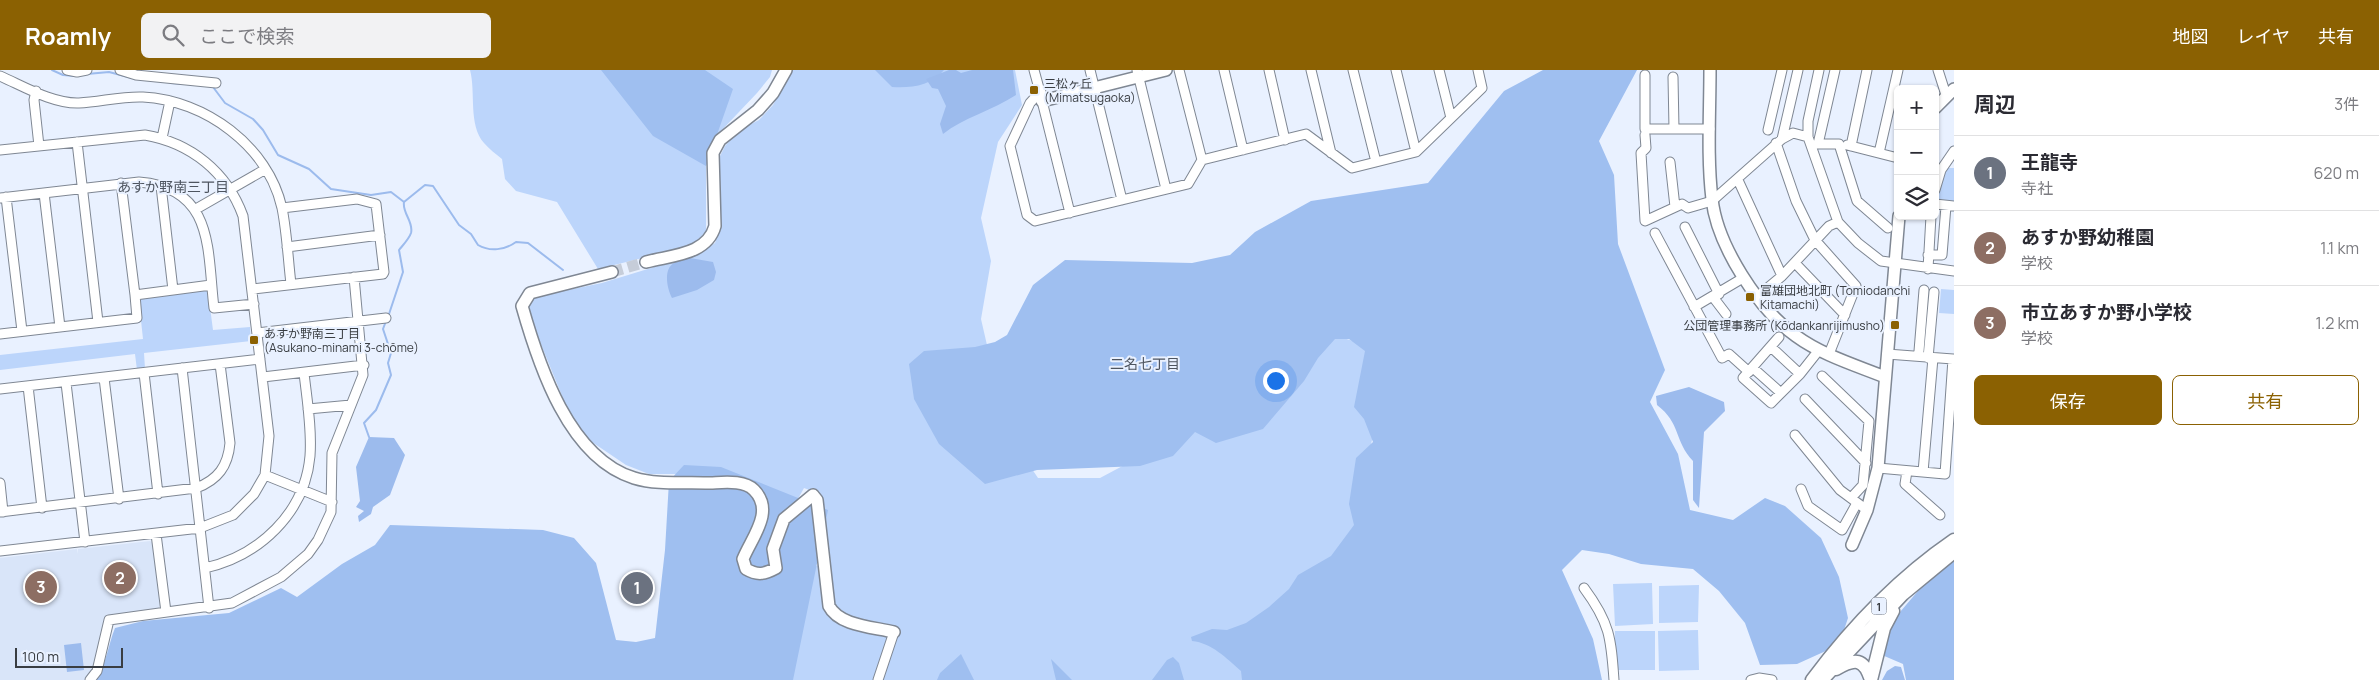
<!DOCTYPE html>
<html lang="ja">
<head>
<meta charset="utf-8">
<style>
  :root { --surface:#fff; --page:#f2f2f3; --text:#2b2b33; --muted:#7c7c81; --line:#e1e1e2; --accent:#8b6102 }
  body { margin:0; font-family:Manrope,"Noto Sans JP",sans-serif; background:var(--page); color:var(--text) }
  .controls { position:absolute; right:15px; top:15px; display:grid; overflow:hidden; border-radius:8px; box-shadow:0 1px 4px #0004 }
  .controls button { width:45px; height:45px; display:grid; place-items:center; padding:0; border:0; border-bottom:1px solid var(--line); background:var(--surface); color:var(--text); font:25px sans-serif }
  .scale { position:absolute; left:15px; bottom:12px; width:108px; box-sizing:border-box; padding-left:5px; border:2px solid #393d42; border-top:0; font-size:14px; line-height:18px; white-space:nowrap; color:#393d42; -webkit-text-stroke:4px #e9f1ff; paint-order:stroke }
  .you { position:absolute; left:1275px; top:310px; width:18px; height:18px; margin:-12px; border:4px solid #fff; border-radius:50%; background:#1a73e8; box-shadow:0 0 0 8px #1a73e833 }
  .badge { display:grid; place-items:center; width:32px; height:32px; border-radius:50%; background:var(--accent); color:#fff; font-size:16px; font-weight:700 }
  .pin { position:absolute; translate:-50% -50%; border:2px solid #fff; box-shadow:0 1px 5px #0006 }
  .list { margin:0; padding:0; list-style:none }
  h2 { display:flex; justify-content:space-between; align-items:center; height:65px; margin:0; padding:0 20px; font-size:21px }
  h2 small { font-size:16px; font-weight:400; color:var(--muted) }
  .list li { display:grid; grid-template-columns:32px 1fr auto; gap:15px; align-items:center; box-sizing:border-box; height:75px; padding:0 20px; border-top:1px solid var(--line) }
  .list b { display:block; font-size:19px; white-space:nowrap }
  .list p { margin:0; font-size:16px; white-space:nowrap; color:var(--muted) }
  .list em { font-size:16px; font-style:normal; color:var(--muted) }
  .actions { display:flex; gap:10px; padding:15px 20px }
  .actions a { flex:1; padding:11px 0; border:1px solid var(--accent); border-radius:8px; text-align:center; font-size:18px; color:var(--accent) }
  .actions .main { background:var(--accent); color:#fff }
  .icon { flex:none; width:28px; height:28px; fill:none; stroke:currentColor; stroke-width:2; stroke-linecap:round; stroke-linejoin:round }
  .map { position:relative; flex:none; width:1954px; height:610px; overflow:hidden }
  header { display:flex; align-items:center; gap:30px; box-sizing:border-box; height:70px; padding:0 25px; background:var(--accent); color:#fff }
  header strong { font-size:24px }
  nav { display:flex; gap:28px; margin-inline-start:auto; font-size:18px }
  .search { width:350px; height:45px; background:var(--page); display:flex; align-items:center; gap:12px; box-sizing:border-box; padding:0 18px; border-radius:8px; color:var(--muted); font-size:19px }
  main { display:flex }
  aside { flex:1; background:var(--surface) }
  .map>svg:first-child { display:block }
</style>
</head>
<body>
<header>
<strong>Roamly</strong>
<div class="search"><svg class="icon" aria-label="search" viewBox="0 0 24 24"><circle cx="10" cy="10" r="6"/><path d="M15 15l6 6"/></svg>ここで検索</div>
<nav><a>地図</a><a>レイヤ</a><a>共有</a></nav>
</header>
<main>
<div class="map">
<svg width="1954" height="610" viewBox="0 0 1954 610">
  <rect width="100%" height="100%" fill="#e9f1ff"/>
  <path fill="#d9e5f9" d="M150,471L154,474L160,536L157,540L104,547L97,595L86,610H0V488L77,479L78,484V479Z"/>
  <path fill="#bcd5fb" d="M470,0H772L770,7L757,23L720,62L706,96V161L695,175L598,199L557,132L516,121L505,109L502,89C496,84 489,79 484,73C468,55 476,22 470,0Z
    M792,0H1015L1022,35L998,72L981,148L991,191L981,249L1007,362L1038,408H1100L1177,367L1320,261L1370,276L1374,360L1350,478L1261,610H785L802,502L826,492L820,424L804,418L788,447L737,404H649L626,395L586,368L571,348L527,240L534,227L602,213L700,183L715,173L720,158L718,90L725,76L739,60L759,50L773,35Z
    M1947,98H1954V133L1935,131L1941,108Z
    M1941,219L1954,220V244L1939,243Z
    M205,220L208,222L213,260L250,257L251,271L144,283L145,299L137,300L135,284L0,300V285L143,269L139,232L142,227Z
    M1652,513L1653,554L1615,556L1613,514Z
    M1699,515L1698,552L1659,553V516Z
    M1698,560L1699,600L1659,601L1658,561Z
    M1615,561H1655V600H1615Z"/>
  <path fill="#9fbff0" d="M601,0H705L733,19L706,96L653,66Z
    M875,0H944C931,16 912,18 892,17Z
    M1543,0H1637L1599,71L1614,105L1618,174L1665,300L1650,332L1678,384L1690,440L1733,450L1765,428L1785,436L1821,468L1839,507L1848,548L1839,575L1797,594L1760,595L1745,553L1719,521L1693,499L1641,494L1609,484L1582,480L1562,500L1593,569L1602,610H1242L1241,601C1226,588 1212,573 1192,571L1191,567L1212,559L1227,560L1246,553L1269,537L1289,519L1298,505L1331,486L1354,455L1349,434L1356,388L1373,372L1364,349L1354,337L1365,281L1349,269H1335L1318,288L1304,311L1263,359L1216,373L1195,362L1173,386L1140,396L1037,400L985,414L939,374L914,329L909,294L924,281L975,277L995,272L1007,265L1033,215L1065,190L1192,193L1230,185L1255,162L1311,131L1428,113L1504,21Z
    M684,395L721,397L828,440L793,610H95C106,597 108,575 115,558L143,551L229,543L281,518L297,527L342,494L375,475L390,455L543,460L574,468L596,493L616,570L636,572L655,568L665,480L669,411Z
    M1954,491V610H1906L1903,594L1882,585L1894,549L1924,514Z
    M961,584L974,610H937L940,603Z
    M1173,587L1179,593L1184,610H1152L1167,590Z
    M1051,589L1072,610H1056Z"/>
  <path fill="#9cbbed" d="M949,0H956L961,3L972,0H1013L1016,25C993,40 963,48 943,64L940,54L946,36L938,19L932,18L926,9Z
    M690,188L713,192L716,202L714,210L697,220L672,228C667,219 663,199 674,193C678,190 685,189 690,188Z
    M1689,317L1724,332L1725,341L1704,362L1699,438L1693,430V391C1674,371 1681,353 1657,335L1656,326Z
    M369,367L394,368L405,385L390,425L373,437L371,444L359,452L358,446L364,441L356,437L360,431L356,397Z
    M81,573L84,600L67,602L64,575Z
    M1895,596L1901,597L1905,610H1882L1887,601Z"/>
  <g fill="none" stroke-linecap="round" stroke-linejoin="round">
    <path stroke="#9cbbed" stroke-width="2" d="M52,0L63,5L75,6
      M87,4L109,2L132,8
      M171,13L186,14
      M213,17L225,33L253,49L263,60L278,85L309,99L331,119L371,125L391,122L404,132C402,143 414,152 411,163C409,169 403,175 399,180L403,202L388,247
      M404,132L425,115L433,116L459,155L471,164L478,175C490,182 505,180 516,172L528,173L563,200
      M369,367L364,353L376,340L391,305L388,293L391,283L383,259L386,251"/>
    <path stroke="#c6cdd9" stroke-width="11" stroke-dasharray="11 5.5" stroke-linecap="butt" d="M612,202L646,192"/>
    <defs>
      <path id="street" d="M67,0L77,2L87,0
        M120,0L136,5L216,13
        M1034,0L1040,22L1030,33L1010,76L1027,145L1035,151L1188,114L1202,90L1306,64L1352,98L1416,82L1482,18L1478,0
        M1090,0L1122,130
        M1137,0L1166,119
        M1179,0L1202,90
        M1224,0L1243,80
        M1269,0L1285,70
        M1311,0L1331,83
        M1353,0L1376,92
        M1396,0L1416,82
        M1439,0L1451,48
        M1819,0L1808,51V67L1838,152L1858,173L1881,191L1954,201
        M1835,0L1818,74H1839L1857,131L1888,158
        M1938,0L1946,25
        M1645,5V59H1710
        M0,6C23,16 53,34 79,33C100,32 122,26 143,27C205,30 268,76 282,138C287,163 288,189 291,214
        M1673,7L1674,59
        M36,21L34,30L39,76
        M1042,31L1070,143
        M1768,60L1782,0
        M1645,65L1646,78L1641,83L1645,151L1682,134L1688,138L1712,131L1782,69L1793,63L1808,67
        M162,68L170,31
        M1782,69L1798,0
        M77,72L98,252
        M1776,73L1796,131L1815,170L1856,216L1829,284
        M1847,75L1898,88
        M1851,76L1867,0
        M0,80L145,65C191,73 227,102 243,146L269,366L265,405L254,424L233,445L200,458L0,481
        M1879,83L1898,0
        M1670,92L1675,137
        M1738,110L1782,206
        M121,113L135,225
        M161,116L173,220
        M1935,120L1941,100L1954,81
        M44,123L60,257
        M6,127L22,261
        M0,128L139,112C215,118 207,181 214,238L254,234
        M1935,134L1954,136
        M196,139L264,100
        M1685,157L1719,224
        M1655,163L1722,288L1729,284L1749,302
        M287,177L380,165
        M1928,185H1942L1946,136
        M1795,193L1845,245
        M1928,199L1931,146
        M253,219L383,204L384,202L376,134L357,129L282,138
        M1758,226L1782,206L1829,156L1838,152
        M1713,227L1726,244
        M1694,237L1743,208
        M257,263L386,248
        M0,264L137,248L135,225L211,215
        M1779,267L1743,308L1771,333L1800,304L1819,280
        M1771,277L1800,304
        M1919,281L1924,220
        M1928,288L1934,222
        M182,298L209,538
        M1753,298L1781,323
        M144,303L158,424
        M1822,306L1869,351L1863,415L1851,428
        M263,307L364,295
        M104,308L119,429
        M66,313L85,472
        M28,316L42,438
        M0,319L260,289
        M1805,329L1866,393
        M308,339L351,335
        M1795,365L1840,420L1867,440
        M1878,398L1945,404L1953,289L1887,284
        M1907,401L1905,414L1940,445
        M1923,402L1933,288
        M265,405L332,432
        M0,413L3,442
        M1801,419L1808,436L1842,460L1857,433
        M0,442L196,418C218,410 228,396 230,373L220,294
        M156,464L166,542
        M205,498C259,486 305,443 310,386C312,359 307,330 304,303
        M1584,518C1610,553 1611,568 1614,610
        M90,610L97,601L109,550L232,533L281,507L308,484L318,470L331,442L332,383L363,305L354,207
        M878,610L894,562
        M1751,610L1759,608L1772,610"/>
      <path id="secondary" d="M1710,0C1710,43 1707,87 1712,129C1717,175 1758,239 1796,266C1822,285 1855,295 1885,307
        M1040,22L1042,31L1166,0
        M1935,38L1954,19
        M646,192C672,185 707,185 715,156L713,83L720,70L758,40L773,23L786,0
        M612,202L530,223L522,236C539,296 569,388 634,408C657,415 683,412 706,413C721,413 743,409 754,420C775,441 752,467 743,489L746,499C758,506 765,504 776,498L773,479L784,449L813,425L817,430L829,536C839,556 874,557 894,562
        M1852,475L1867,440L1878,398L1899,146"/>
      <path id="primary" d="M1836,599C1855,588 1864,588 1871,610
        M1823,609L1903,524L1954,482
        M1812,610C1851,558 1900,507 1954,470
        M1871,610L1884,558L1893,541"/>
    </defs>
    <use href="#street" stroke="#7f8793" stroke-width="11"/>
    <use href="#secondary" stroke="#7f8793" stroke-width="14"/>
    <use href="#primary" stroke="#7f8793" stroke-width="15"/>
    <use href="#street" stroke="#fff" stroke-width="9"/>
    <use href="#secondary" stroke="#fff" stroke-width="11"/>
    <use href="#primary" stroke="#fff" stroke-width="12"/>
  </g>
  <g fill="#8b6102" stroke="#e9f1ff" stroke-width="2">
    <rect x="1029" y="15" width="10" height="10" rx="2.5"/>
    <rect x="1745" y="222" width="10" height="10" rx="2.5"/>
    <rect x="1890" y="250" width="10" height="10" rx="2.5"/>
    <rect x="249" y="265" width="10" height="10" rx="2.5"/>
  </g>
  <g text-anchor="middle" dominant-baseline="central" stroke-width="4" stroke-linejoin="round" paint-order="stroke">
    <rect fill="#e9f1ff" stroke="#6e737b" stroke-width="1" x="1871.5" y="527.5" width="15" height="17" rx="4"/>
    <g font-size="11" font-weight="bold" fill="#393d42">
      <text x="1879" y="536">1</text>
    </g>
    <g font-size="12" fill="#393d42" stroke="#e9f1ff" text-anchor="start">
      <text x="1044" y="13">三松ヶ丘<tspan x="1044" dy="14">(Mimatsugaoka)</tspan></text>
      <text x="1760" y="220">富雄団地北町 (Tomiodanchi<tspan x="1760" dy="14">Kitamachi)</tspan></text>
      <text x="1885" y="255" text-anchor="end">公団管理事務所 (Kōdankanrijimusho)</text>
      <text x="264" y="263">あすか野南三丁目<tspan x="264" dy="14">(Asukano-minami 3-chōme)</tspan></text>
    </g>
    <g font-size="14" fill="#4e5560" stroke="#e9f1ff">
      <text x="173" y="116">あすか野南三丁目</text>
      <text x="1145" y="293">二名七丁目</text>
    </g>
  </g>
</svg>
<div class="controls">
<button>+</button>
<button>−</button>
<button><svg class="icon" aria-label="layers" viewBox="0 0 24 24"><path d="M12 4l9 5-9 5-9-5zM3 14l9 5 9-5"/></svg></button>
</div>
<div class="scale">100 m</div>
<div class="you"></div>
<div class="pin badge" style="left:637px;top:518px;background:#6b7280">1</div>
<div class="pin badge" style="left:120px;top:508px;background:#8d6e63">2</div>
<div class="pin badge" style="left:41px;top:517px;background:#8d6e63">3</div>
</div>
<aside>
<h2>周辺<small>3件</small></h2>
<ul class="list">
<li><span class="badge" style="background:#6b7280">1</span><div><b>王龍寺</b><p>寺社</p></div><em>620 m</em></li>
<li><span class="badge" style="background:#8d6e63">2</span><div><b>あすか野幼稚園</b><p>学校</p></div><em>1.1 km</em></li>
<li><span class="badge" style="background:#8d6e63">3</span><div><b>市立あすか野小学校</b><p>学校</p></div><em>1.2 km</em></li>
</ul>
<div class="actions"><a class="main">保存</a><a>共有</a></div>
</aside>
</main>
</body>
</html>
